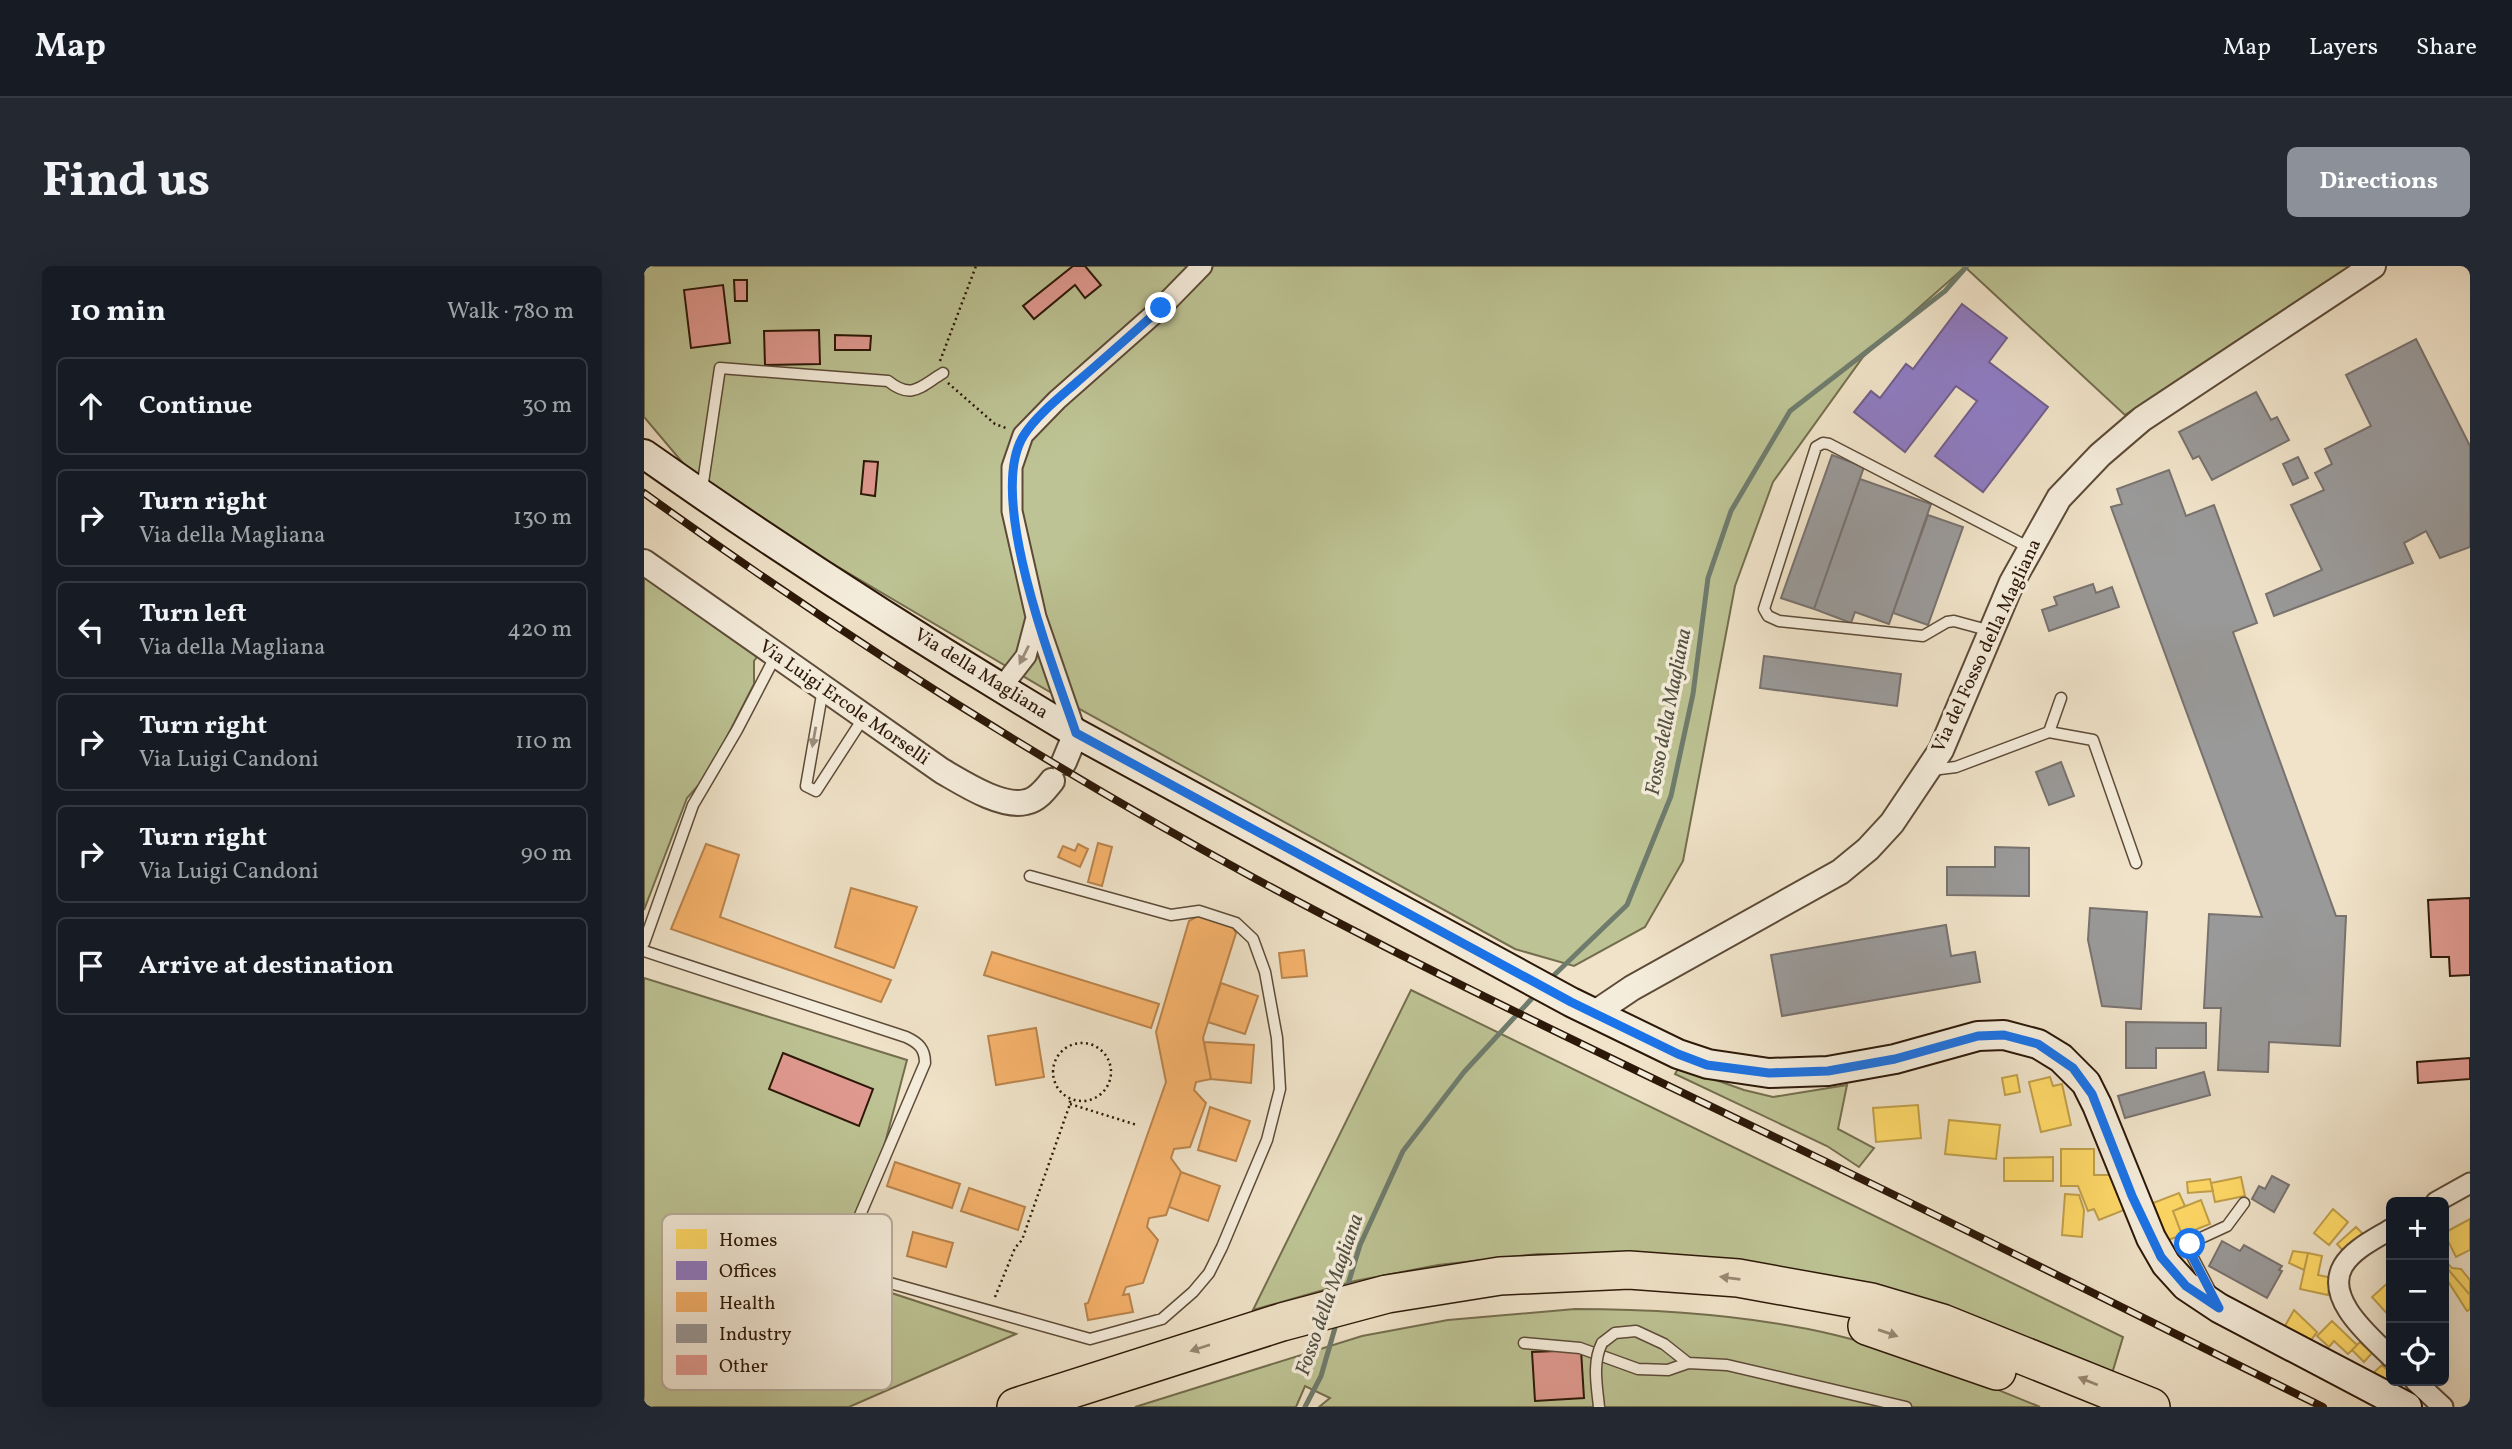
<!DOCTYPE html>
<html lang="en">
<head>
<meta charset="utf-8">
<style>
  :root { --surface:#171b24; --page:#242831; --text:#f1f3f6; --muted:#9ea1a6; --line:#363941; --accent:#8c9099 }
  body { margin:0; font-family:Vollkorn,serif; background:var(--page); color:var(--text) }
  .controls { position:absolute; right:21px; bottom:21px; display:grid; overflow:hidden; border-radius:10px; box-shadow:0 7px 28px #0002 }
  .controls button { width:63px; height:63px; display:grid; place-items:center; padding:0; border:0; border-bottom:2px solid var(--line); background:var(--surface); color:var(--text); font:35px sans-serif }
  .stop { position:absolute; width:21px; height:21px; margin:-16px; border:5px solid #1a73e8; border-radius:50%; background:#fff }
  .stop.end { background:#1a73e8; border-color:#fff; box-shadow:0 2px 7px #0008 }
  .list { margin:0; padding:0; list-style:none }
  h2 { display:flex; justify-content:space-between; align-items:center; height:91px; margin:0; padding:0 28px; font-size:30px }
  h2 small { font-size:23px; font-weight:400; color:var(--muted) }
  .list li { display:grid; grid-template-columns:46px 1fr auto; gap:21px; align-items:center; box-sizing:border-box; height:98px; margin:0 14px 14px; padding:0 14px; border:2px solid var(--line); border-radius:10px }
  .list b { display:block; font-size:26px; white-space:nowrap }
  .list p { margin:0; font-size:23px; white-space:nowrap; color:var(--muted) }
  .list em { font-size:23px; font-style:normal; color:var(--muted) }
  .icon { flex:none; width:38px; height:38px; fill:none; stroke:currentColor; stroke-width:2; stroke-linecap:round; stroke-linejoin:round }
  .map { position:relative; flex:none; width:1826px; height:1141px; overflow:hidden; border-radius:10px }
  header { display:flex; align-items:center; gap:42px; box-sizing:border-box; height:98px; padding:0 35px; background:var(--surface); border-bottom:2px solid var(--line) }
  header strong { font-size:33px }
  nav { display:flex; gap:38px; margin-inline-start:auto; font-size:24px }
  .intro { display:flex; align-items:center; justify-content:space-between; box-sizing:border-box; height:168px; padding:0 42px }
  h1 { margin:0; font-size:49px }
  .button { padding:18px 32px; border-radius:10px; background:var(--accent); color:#fff; font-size:24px; font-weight:700 }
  main { display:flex; gap:42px; padding:0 42px }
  aside { flex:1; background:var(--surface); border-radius:10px; box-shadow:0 7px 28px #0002 }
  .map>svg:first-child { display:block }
</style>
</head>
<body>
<header>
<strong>Map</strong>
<nav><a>Map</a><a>Layers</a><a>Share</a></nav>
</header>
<div class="intro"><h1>Find us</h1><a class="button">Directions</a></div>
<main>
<aside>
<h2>10 min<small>Walk · 780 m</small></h2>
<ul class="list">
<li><svg class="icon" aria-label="ahead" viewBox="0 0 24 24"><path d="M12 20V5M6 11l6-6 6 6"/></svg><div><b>Continue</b></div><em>30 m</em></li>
<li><svg class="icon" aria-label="right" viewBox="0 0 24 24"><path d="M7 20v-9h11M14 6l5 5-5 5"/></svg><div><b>Turn right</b><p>Via della Magliana</p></div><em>130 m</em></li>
<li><svg class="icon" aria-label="left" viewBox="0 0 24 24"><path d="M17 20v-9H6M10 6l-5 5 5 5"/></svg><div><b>Turn left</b><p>Via della Magliana</p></div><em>420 m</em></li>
<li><svg class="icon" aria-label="right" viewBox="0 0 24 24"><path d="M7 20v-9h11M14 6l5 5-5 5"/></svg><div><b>Turn right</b><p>Via Luigi Candoni</p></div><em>110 m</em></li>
<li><svg class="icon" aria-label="right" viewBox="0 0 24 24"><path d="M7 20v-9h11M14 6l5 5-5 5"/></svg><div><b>Turn right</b><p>Via Luigi Candoni</p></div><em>90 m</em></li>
<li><svg class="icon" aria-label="arrive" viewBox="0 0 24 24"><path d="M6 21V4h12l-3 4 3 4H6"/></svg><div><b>Arrive at destination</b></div></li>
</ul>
</aside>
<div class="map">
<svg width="1826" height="1141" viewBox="0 0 1826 1141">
  <rect width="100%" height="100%" fill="#f0e3c9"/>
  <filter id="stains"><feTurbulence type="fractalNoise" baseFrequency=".00286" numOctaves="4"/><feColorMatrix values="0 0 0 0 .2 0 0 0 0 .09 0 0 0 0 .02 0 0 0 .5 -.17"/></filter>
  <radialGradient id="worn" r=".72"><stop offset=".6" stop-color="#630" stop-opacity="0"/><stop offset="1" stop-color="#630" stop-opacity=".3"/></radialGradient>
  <path fill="#bdc394" stroke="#746e4e" stroke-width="2" d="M0,0H1707L1481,149L1321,1L1219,91L1129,216L1091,320L1039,595L1001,661L930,700L871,683L428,439L60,222L0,151Z
    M0,305L115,388L110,395V418L69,498L60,513L43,532L0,644Z
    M0,712L263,794L205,1013L372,1068L205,1141H0Z
    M767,724L1479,1071L1467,1111L992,989L894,988L794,999L711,1015L609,1044Z
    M1035,801L1100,824L1129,831L1203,819L1194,863L1230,882L1215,901L1183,880L1031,808Z
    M931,1043C1010,1043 1087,1048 1164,1063C1244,1079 1321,1110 1396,1141H675L686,1132L661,1120L652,1141H491L718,1070L804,1054Z"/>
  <path fill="#ffd966" stroke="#c09f4a" stroke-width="2" d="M1373,809L1376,826L1361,829L1358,812Z
    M1406,811L1409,820L1418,818L1427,859L1397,866L1385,816Z
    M1274,839L1277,872L1232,876L1229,842Z
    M1305,854L1356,859L1352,893L1301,888Z
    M1417,883H1450V909H1466L1480,944L1455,954L1450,943L1444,945L1434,920H1417Z
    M1409,891V915H1360V892Z
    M1597,911L1601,930L1571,936L1567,917Z
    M1566,913L1569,925L1544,927L1543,916Z
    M1535,927L1541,940L1529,945L1538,969L1524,974L1509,937Z
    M1421,928L1435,929L1440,944L1438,971L1418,969Z
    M1557,934L1566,958L1538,969L1529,945Z
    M1689,943L1704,956L1685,979L1670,967Z
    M1826,953V984L1812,991L1800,967Z
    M1712,961L1720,969L1701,987L1693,978Z
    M1649,985L1664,987L1660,1004L1645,997Z
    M1664,987L1678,990L1674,1009L1688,1012L1684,1029L1656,1023Z
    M1804,998L1808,1002L1817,1003L1826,1014V1029L1801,1000Z
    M1803,1002L1826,1029V1043L1823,1045L1800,1009V1004Z
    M1747,1014V1052L1728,1031Z
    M1650,1044L1673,1066L1662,1081L1637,1067Z
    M1688,1055L1713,1079L1704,1088L1690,1075L1685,1081L1673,1070Z
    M1716,1076L1728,1087L1720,1096L1708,1084Z
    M1738,1099L1747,1108V1114L1743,1119L1726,1110Z"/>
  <path fill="#8e7cc3" stroke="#715e8b" stroke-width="2" d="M1318,38L1363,72L1345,96L1404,141L1339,226L1291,190L1333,135L1312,120L1261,186L1210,146L1227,125L1236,132L1262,98L1269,103Z"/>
  <path fill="#f6b26b" stroke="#b9844d" stroke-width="2" d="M454,577L468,581L458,620L444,616Z
    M62,578L95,589L76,651L247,714L237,736L27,663Z
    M434,578L444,583L436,601L414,591L419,580L431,585Z
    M207,622L273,641L250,702L191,681Z
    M556,649L587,658L592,667L559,772L567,813L552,816L550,824L562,837L546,881L530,883L527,892L537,906L522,949L505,952L503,961L514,974L499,1017L482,1021L479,1029L485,1028L489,1046L444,1054L441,1038L444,1037L522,816L512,766L545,655Z
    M660,684L663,710L638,712L635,687Z
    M348,686L515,738L507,762L340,709Z
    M577,717L614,730L601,768L564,756Z
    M392,762L400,811L352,819L344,770Z
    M560,776L610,779L607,817L567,813Z
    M566,841L606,855L592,895L554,884Z
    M251,896L316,918L308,942L243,920Z
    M537,906L576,920L564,955L525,941Z
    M325,922L381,941L374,964L317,945Z
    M269,966L309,977L302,1001L263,990Z"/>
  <path fill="#999" stroke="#78726e" stroke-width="2" d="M1772,73L1826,180V281L1796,292L1782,265L1760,277L1769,297L1630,350L1622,328L1678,304L1647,239L1680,224L1671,207L1688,198L1681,183L1727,160L1702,109Z
    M1612,126L1627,154L1633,151L1645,174L1568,214L1555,190L1549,193L1535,166Z
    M1188,189L1220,201L1170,343L1137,332Z
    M1654,191L1664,212L1649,219L1639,198Z
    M1525,204L1542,250L1570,239L1613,357L1589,366L1692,650H1702L1696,780L1625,776L1624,806L1574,804L1577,742H1560L1565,648L1618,651L1467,241L1478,238L1473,223Z
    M1216,213L1287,238L1245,358L1211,346L1207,357L1170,343Z
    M1284,249L1319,261L1284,359L1249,347Z
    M1449,318L1452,327L1468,321L1475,341L1405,365L1398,344L1413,339L1410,331Z
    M1120,390L1257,408L1253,440L1116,422Z
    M1417,496L1430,530L1405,539L1392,506Z
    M1351,581L1385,582V630L1303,629V601H1351Z
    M1446,642L1503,646L1497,743L1458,740L1444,674Z
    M1302,659L1307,690L1331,686L1336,716L1138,750L1127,689Z
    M1482,756L1562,757V782H1512V802H1482Z
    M1560,806L1566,829L1481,852L1474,830Z
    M1628,910L1645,919L1630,946L1608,933L1615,920L1621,923Z
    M1578,975L1596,985L1600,979L1638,1000L1635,1004L1638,1005L1623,1032L1565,1000Z"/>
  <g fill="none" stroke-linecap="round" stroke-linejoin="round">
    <path stroke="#6f7c6d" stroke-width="5" d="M906,713L983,639L1027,530L1049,428L1064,312L1087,245L1146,145L1301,25L1323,0
      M702,1025L716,979L759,885L820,806L892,728
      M661,1141L677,1110L693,1055"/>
  </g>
  <path fill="#e19a91" stroke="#2c1808" stroke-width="2" d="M429,0H441L457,19L441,32L431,19L390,53L379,40Z
    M90,14H103V35H91Z
    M79,19L86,77L47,82L40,24Z
    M175,64L176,98L121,99L120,65Z
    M191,69L227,70L226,84H191Z
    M220,195L234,196L231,230L217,228Z
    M1826,632V709L1806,710L1805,691H1787L1784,634Z
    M139,787L229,823L215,860L125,823Z
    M1826,792V813L1774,817L1773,796Z
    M937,1084L940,1132L891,1135L888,1086Z"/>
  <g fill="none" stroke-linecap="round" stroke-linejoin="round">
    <defs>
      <path id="service" d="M58,223L76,102L244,115C268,134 276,121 299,107
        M1347,365L1310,355L1303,356L1279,370L1135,355L1124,350L1120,343L1172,181L1179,177L1185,178L1386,282
        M179,423L162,520L172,525L220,451
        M1405,466L1417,432
        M1288,504L1312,501L1405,466L1449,474L1492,597
        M0,677L49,539L93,464L132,389
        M0,685L262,771C275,777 281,783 281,797L205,975L196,1003L446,1073L518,1053L549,1026L565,1007L578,981L623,874L636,823L633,772L621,706L609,673L592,657L555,645L527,649L386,610
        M1567,1026L1546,986V977L1583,960L1600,937
        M880,1077L936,1082L994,1103L1024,1104L1044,1097
        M958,1077L971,1067L992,1065L1020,1078L1044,1097L1083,1099L1262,1141"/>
      <path id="minor" d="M357,422L382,390L392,352
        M432,467L392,351L368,245V201L379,169L413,134L517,42L558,0
        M1792,936L1826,917
        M1747,963C1731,973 1709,983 1699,1000C1680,1033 1727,1071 1747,1091
        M1771,1115L1799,1141"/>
      <path id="tertiary" d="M0,296L298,505C319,517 357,542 382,536C393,534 401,524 408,515
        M420,496L432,467
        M951,747L988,722L1196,606L1224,583L1248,557L1297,484L1368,316L1415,232L1456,189L1498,153L1729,0"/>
      <path id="secondary" d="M0,188C139,286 286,380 432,467L927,736L1034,788L1064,798L1125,807L1184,805L1251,793L1334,770L1360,769L1394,778L1417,792L1442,817L1453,839L1507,972L1522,998L1542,1020L1575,1042L1763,1141"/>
      <path id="motorway" d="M1223,1060L1353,1105
        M372,1141L638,1056L743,1028L856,1010L985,1004L1094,1012L1227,1036L1298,1057L1507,1141"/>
    </defs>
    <use href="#service" stroke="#5d4b38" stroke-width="13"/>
    <use href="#minor" stroke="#5d4b38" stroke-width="23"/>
    <use href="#tertiary" stroke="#5d4b38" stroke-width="28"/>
    <use href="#secondary" stroke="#2c1808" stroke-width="32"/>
    <use href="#motorway" stroke="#2c1808" stroke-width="40"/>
    <path stroke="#2c1808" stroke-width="2.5" stroke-dasharray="2 3.5" stroke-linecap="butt" d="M296,95L332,0
      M304,117L351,158L362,162
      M409 806a29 29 0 1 1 58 0a29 29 0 1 1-58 0Z
      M426,838L493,859
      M351,1031L371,982L378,974L426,838V832"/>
    <use href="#service" stroke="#f5eddc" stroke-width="10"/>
    <use href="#minor" stroke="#f5eddc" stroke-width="19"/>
    <use href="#tertiary" stroke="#f5eddc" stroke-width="24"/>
    <use href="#secondary" stroke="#f5eddc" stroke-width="28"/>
    <use href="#motorway" stroke="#f0e3c9" stroke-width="37"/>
    <defs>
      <path id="rail" d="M0,227C195,368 399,497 610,612C793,711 982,799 1170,890C1340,972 1509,1057 1679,1141"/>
    </defs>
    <use href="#rail" stroke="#2c1808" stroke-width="8"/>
    <use href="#rail" stroke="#f5eddc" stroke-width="5" stroke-dasharray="16" stroke-linecap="butt"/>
    <defs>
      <path id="service-bridge" d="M955,1141C953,1120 948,1097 958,1077"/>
    </defs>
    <use href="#service-bridge" stroke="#5d4b38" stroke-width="13" stroke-linecap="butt"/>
    <use href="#service-bridge" stroke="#f5eddc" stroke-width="10"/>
  </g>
  <defs><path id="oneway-solid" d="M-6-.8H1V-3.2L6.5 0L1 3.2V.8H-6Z" transform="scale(1.75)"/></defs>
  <g fill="#9b8d7d">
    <use href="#oneway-solid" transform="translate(380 389) rotate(117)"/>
    <use href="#oneway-solid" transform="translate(170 471) rotate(100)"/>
  </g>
  <g fill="#988872">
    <use href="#oneway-solid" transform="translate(1086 1012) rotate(-173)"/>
    <use href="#oneway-solid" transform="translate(1244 1067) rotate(19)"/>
    <use href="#oneway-solid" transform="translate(556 1082) rotate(162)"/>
    <use href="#oneway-solid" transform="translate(1444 1115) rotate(-158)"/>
  </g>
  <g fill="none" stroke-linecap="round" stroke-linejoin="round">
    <path stroke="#1a73e8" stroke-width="9" d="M517,42C489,67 461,92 433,116C416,131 392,150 380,169C341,229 410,402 432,467L927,736L1034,788L1063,799L1125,807L1184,805L1251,793L1334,770L1360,769L1394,778L1429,802L1448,828L1488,930L1517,991L1542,1020L1575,1042L1546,986V978"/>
  </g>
  <g text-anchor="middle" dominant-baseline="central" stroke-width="7" stroke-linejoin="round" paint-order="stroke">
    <g font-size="19" fill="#2c1808" stroke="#f5eddc">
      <text transform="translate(1343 380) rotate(-65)">Via del Fosso della Magliana</text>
      <text transform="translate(337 408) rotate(32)">Via della Magliana</text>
      <text transform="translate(200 437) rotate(35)">Via Luigi Ercole Morselli</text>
    </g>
    <g font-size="21" font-style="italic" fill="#535243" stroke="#f5eddc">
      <text transform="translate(1025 446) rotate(-79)">Fosso della Magliana</text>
      <text transform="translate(686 1029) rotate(-71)">Fosso della Magliana</text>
    </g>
  </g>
  <rect x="18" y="948" width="230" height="176" rx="10" fill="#f5eddc" stroke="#b9ad9c" stroke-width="2"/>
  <rect x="32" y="963" width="31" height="20" fill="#ffd966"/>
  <rect x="32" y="995" width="31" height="19" fill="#8e7cc3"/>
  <rect x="32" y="1026" width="31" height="20" fill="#f6b26b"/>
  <rect x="32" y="1058" width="31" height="19" fill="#999"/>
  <rect x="32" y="1089" width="31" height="20" fill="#e19a91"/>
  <g font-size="19" fill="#2c1808">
    <text x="75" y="980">Homes</text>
    <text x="75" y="1011">Offices</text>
    <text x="75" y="1043">Health</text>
    <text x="75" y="1074">Industry</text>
    <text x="75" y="1106">Other</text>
  </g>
  <rect width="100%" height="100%" filter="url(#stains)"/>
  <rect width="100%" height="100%" fill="url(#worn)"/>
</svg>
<div class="controls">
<button>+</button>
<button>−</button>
<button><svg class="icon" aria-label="locate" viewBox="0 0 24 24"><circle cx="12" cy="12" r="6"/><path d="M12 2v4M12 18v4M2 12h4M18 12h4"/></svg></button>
</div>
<div class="stop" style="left:1546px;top:978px"></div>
<div class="stop end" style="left:517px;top:42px"></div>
</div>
</main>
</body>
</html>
